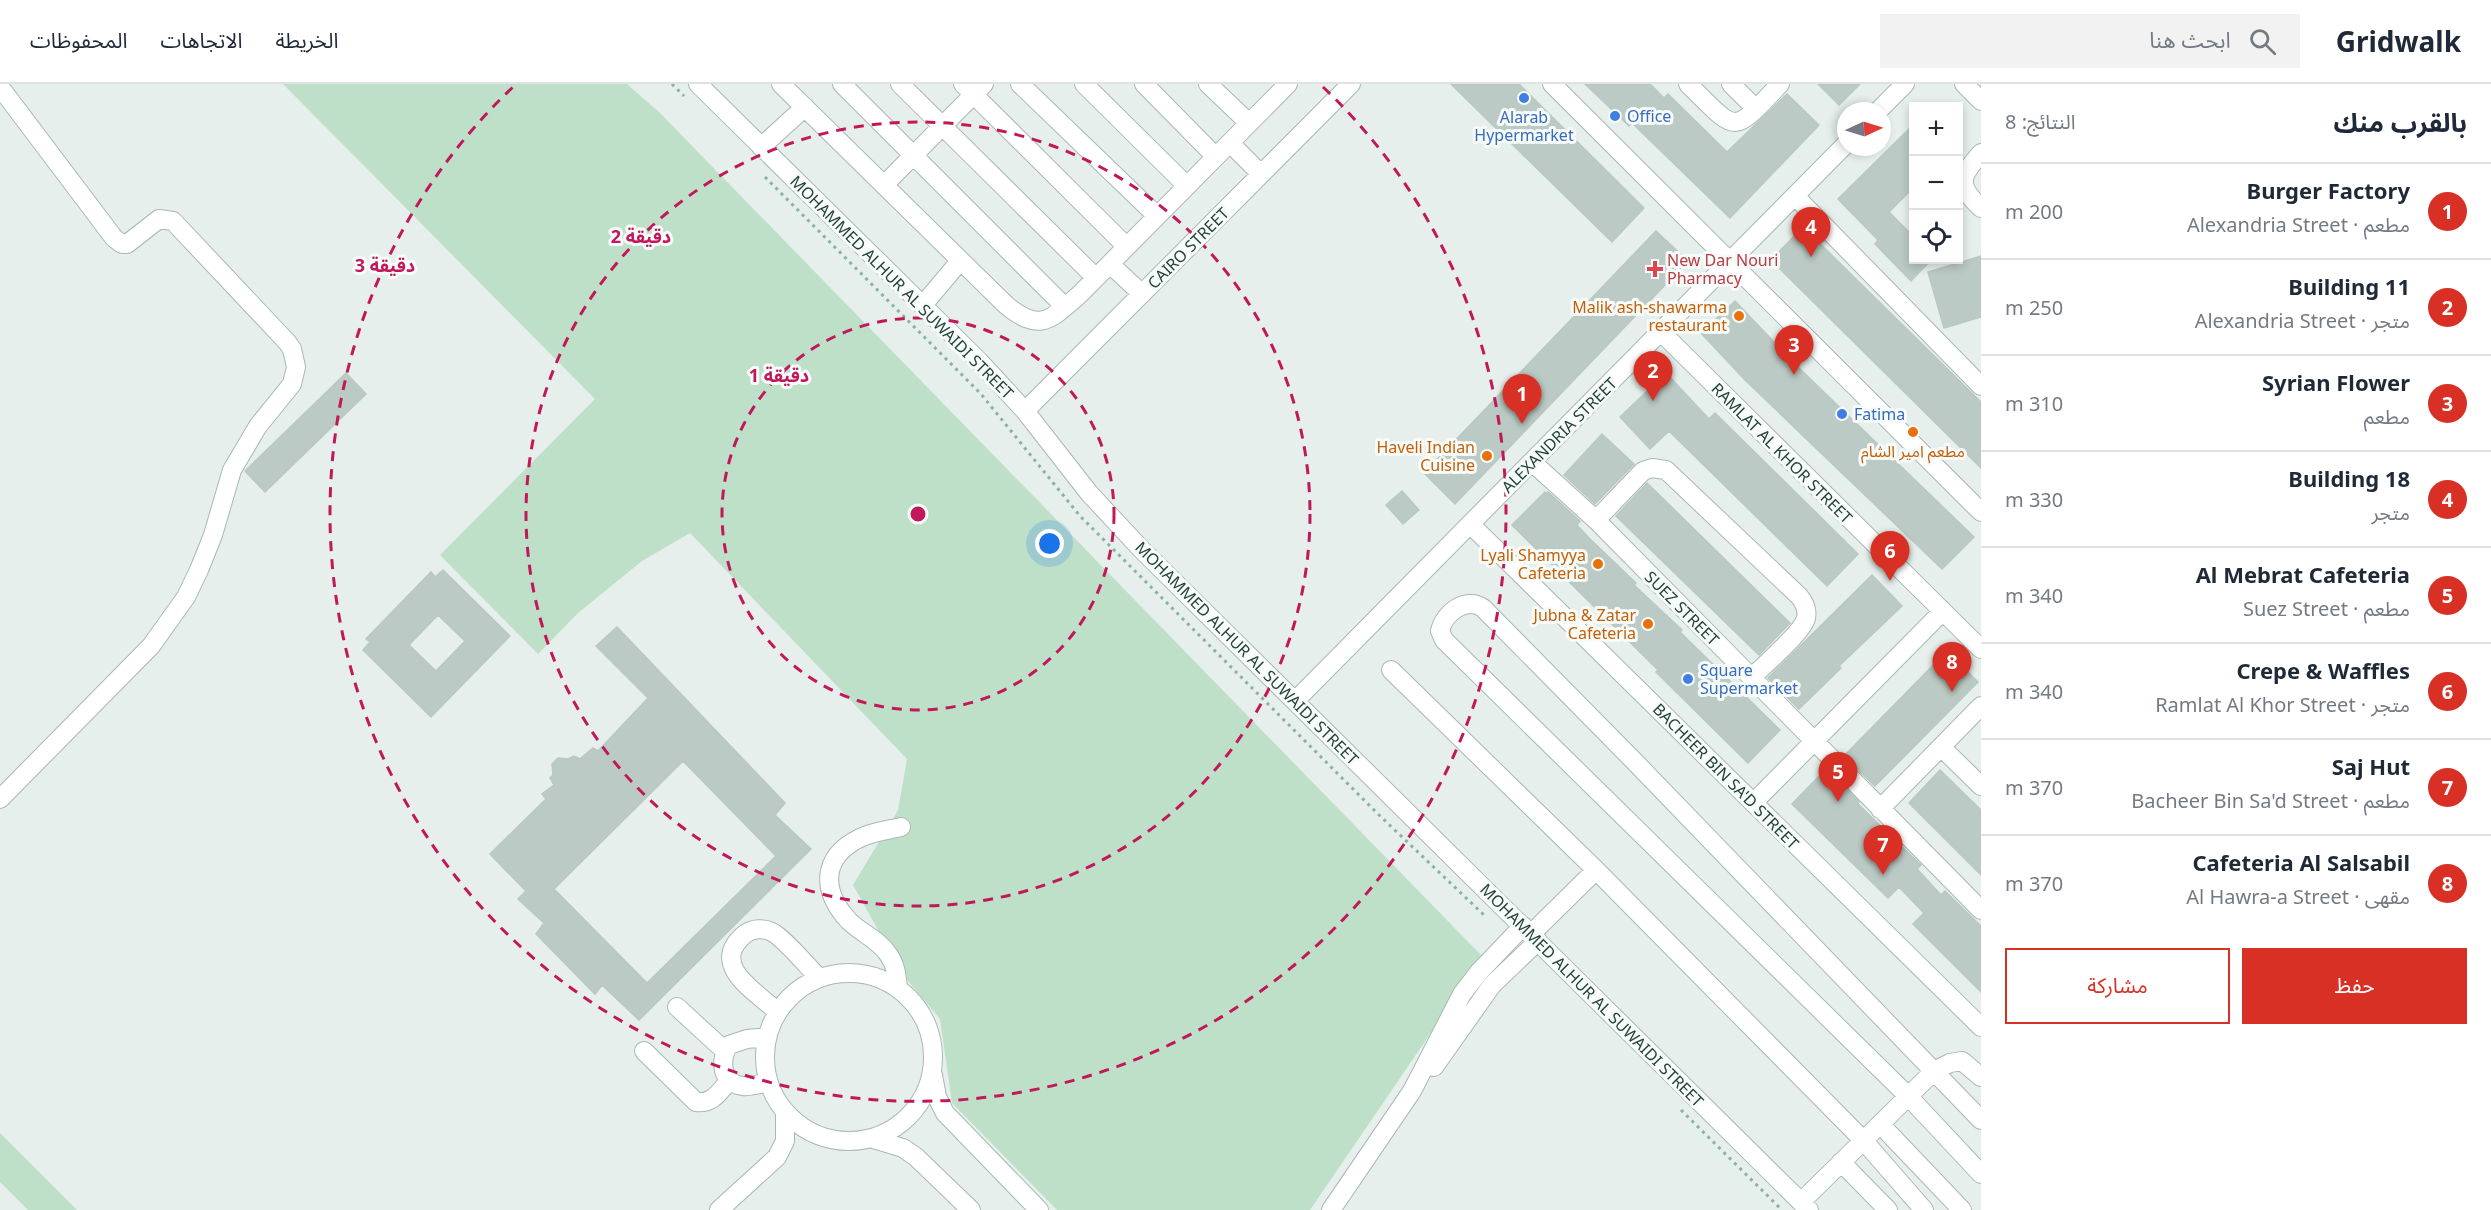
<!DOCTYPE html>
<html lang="ar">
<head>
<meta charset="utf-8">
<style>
  :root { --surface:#fff; --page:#f2f2f3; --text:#1f2937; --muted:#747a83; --line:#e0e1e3; --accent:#d93025 }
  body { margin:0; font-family:"Noto Sans","Noto Sans Arabic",sans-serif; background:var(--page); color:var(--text); direction:rtl }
  .controls { position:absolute; right:18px; top:18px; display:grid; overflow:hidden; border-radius:0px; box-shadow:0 3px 9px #0003 }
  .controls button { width:54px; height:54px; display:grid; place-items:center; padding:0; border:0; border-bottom:2px solid var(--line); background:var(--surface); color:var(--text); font:30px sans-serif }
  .compass { position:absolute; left:1837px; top:18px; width:54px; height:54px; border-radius:50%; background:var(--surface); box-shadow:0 3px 9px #0003; rotate:86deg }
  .you { position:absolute; left:1050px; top:460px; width:21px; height:21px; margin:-15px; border:4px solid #fff; border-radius:50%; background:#1a73e8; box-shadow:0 0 0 9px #1a73e833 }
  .badge { display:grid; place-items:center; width:39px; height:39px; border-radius:50%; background:var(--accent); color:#fff; font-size:20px; font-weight:700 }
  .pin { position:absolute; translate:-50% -50px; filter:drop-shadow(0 2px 3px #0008) }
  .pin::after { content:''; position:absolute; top:32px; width:21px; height:18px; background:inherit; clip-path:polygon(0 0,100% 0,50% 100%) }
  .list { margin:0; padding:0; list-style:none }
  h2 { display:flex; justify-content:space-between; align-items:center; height:78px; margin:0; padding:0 24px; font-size:26px }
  h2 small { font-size:20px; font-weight:400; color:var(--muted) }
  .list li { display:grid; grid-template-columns:39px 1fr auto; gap:18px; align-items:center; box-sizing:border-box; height:96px; padding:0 24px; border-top:2px solid var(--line) }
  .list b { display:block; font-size:22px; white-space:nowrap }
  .list p { margin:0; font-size:20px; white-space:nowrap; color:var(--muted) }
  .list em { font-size:20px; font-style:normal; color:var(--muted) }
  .actions { display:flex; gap:12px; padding:18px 24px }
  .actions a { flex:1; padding:14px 0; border:2px solid var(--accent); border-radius:0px; text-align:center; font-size:21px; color:var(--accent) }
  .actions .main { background:var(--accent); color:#fff }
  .icon { flex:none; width:33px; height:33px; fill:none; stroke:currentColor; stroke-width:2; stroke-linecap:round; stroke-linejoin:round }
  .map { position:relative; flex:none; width:1981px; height:1126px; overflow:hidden; direction:ltr }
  header { display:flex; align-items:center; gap:36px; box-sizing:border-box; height:84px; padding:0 30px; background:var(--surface); border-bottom:2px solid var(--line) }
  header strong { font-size:28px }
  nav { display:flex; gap:33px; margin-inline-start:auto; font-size:21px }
  .search { width:420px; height:54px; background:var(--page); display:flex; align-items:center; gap:15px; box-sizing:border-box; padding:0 21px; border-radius:0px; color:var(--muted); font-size:22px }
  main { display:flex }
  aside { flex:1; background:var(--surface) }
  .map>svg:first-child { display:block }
</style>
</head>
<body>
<header>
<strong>Gridwalk</strong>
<div class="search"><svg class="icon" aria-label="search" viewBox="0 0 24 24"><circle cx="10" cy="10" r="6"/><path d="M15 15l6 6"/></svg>ابحث هنا</div>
<nav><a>الخريطة</a><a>الاتجاهات</a><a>المحفوظات</a></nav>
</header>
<main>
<aside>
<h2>بالقرب منك<small>النتائج: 8</small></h2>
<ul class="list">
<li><span class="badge">1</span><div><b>Burger Factory</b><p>مطعم · Alexandria Street</p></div><em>200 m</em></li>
<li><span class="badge">2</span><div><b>Building 11</b><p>متجر · Alexandria Street</p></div><em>250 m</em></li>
<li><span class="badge">3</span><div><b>Syrian Flower</b><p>مطعم</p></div><em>310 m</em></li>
<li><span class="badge">4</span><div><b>Building 18</b><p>متجر</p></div><em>330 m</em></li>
<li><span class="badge">5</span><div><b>Al Mebrat Cafeteria</b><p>مطعم · Suez Street</p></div><em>340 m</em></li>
<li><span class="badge">6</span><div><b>Crepe &amp; Waffles</b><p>متجر · Ramlat Al Khor Street</p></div><em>340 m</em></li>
<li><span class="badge">7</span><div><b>Saj Hut</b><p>مطعم · Bacheer Bin Sa'd Street</p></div><em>370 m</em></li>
<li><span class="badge">8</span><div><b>Cafeteria Al Salsabil</b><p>مقهى · Al Hawra-a Street</p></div><em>370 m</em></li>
</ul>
<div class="actions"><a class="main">حفظ</a><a>مشاركة</a></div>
</aside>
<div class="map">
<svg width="1981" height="1126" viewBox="0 0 1981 1126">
  <rect width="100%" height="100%" fill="#e6efeb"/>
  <path fill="#bfe0c8" d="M283,0H627L660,29L1481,871L1426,956L1310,1126H1057L952,1019L940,935L903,891L853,801L898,726L907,675L690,449L642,477L578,529L538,570L440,471L595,315Z
    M0,1049L77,1126H28L0,1098Z"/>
  <path fill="#bbcac4" stroke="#b8c9c2" stroke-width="1.5" fill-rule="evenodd" d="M1451,0H1519L1644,124L1612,158Z
    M1585,0H1650L1664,14L1668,10L1727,68L1787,10L1819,41L1730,134L1632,39L1629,42Z
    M1818,0H1860L1839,21Z
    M1914,40V103L1889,128L1914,153V176H1931L1911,197L1875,160L1878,156L1838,115Z
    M1803,143L1981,318V384L1771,176Z
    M1656,147L1688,177L1455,420L1424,389Z
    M1981,172V233L1944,244L1928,188Z
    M1735,217L1774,258L1773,259L1974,453L1942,485L1744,295L1701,249Z
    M346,289L366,310L265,408L245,387Z
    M1666,289L1709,335L1715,329L1858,470L1827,502L1669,347L1650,365L1620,333Z
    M1602,350L1634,380L1595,420L1564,391Z
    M1647,399L1790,539L1759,571L1616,432Z
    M1402,407L1419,426L1403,440L1386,421Z
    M1545,408L1546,410L1548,408L1580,437L1577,441L1589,454L1636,499L1634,501L1682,546L1680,548L1780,646L1748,679L1656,588L1658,586L1512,441Z
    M443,486L510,552L431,633L363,566L370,558L366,555L431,488L435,493ZM438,531L465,557L436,587L409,561Z
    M1872,491L1902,522L1839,582L1841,584L1799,625L1768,594Z
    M617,543L785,719L775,731L811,765L639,936L602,901L595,910L536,850L544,839L518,815L526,807L490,770L546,715L542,710L554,701L550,694L553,691L552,680L558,674L568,675L574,672L580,675L593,664L598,667L648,614L596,562ZM683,677L776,772L647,899L554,805Z
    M1947,567L1978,598L1875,702L1844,672Z
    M1940,686L1981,726V791L1909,719Z
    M1823,688L1826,691L1829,688L1859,718L1858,720L1921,781L1917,785L1941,811L1945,807L1981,842V908L1913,840L1924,829L1899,803L1888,814L1792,720Z"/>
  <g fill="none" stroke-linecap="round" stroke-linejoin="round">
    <defs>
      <path id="minor" d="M698,0L979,277L1025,327L1089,409L1142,466L1809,1126
        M781,0L1006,221C1040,249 1050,236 1079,211L1288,0
        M842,0L1065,223
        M900,0L1096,194
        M963,0L1126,162
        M1020,0L1157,132
        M1084,0L1187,102
        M1144,0L1216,73
        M1208,0L1249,39
        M1552,0L1981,428
        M1688,0C1738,49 1731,52 1780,0
        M1731,0L1756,25
        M1964,0L1981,17
        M0,3L114,154L122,160H127L159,135L173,137L287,258L292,265L296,283L292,300L258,342L232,386L213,451L199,486L186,513L151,562L0,715
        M1878,27L1905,0
        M1230,59L1261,90
        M761,63L805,23
        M1981,69C1959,94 1957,101 1981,124
        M884,101L984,0
        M1795,112L1981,302
        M1110,180L1142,210
        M923,221L960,177
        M1661,248L1981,565
        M1025,327L1351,0
        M1532,378L1596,436L1981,826
        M1596,436L1643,387L1652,384L1666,386L1799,512C1804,518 1808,525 1806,534C1803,548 1763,582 1751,594
        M1470,440L1981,943
        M1391,586L1596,786L1863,1056L1924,1126
        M1296,616L1846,60
        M1941,663L1981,702
        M1753,719L1942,528
        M1880,725L1981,622
        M1531,850L1596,786
        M765 973a84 84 0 1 1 168 0a84 84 0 1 1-168 0Z
        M898,905C897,892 896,881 888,870C879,856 861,849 849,837C821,807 821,773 860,754C872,748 888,746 901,743
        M677,923L725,967
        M778,928C755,907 708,881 745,850C753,844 764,844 772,848C784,854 808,883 819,894
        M767,953L747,955L729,961C719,976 721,1000 743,1002C751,1003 760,1000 768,998
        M644,967L696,1018C713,1020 719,1008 729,997
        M1434,983L1492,901L1538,857
        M933,991L937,1013L945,1029L1039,1126
        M1981,1036L1635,678L1483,524C1466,512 1444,529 1440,547L1444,556L1908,1012L1981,1090
        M1880,1040L1962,1126
        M873,1055L903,1064L916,1073L971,1126
        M1841,1078L1888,1126
        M1801,1118L1934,987L1950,979L1962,977L1981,993
        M719,1126L777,1073L785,1057V1028
        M1331,1126L1412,1007L1462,910L1479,888L1523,842"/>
    </defs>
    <use href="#minor" stroke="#a8b8b2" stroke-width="20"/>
    <path stroke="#86b3a5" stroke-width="3" stroke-dasharray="3 4.5" stroke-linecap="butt" d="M672,0L684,12
      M765,93L981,310L1080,432L1379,731L1484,831
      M1681,1026L1782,1126"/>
    <use href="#minor" stroke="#fff" stroke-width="18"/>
  </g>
  <g fill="none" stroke="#c2185b" stroke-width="3" stroke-dasharray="10 8">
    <circle cx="918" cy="430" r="196"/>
    <circle cx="918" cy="430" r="392"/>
    <path d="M1323 3A588 588 0 1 1 513 3"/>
  </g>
  <g fill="#3f7fe0" stroke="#f7fbf9" stroke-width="2">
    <circle cx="1524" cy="14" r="6"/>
    <circle cx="1615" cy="32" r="6"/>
    <circle cx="1842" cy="330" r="6"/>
    <circle cx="1688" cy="595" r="6"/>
  </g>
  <path fill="#e0444e" stroke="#f7fbf9" stroke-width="2" d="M1652 176h6v6h6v6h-6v6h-6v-6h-6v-6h6z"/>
  <g fill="#e8710a" stroke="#f7fbf9" stroke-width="2">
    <circle cx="1739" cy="232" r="6"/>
    <circle cx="1913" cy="348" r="6"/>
    <circle cx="1487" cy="372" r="6"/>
    <circle cx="1598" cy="480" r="6"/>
    <circle cx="1648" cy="540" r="6"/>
  </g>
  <g text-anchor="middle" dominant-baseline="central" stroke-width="6" stroke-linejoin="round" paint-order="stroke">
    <g font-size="16" fill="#366cbe" stroke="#f7fbf9" text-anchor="start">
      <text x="1627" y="32">Office</text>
      <text x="1524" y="33" text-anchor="middle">Alarab<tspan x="1524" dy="18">Hypermarket</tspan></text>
      <text x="1854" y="330">Fatima</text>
      <text x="1700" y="586">Square<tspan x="1700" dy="18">Supermarket</tspan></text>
    </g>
    <g font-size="16" fill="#24423a" stroke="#f7fbf9">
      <text transform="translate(1188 164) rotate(-45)">CAIRO STREET</text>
      <text transform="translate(902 203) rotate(45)">MOHAMMED ALHUR AL SUWAIDI STREET</text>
      <text transform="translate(1559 351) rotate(-45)">ALEXANDRIA STREET</text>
      <text transform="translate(1782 369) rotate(45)">RAMLAT AL KHOR STREET</text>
      <text transform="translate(1682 524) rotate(45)">SUEZ STREET</text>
      <text transform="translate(1247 569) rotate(45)">MOHAMMED ALHUR AL SUWAIDI STREET</text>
      <text transform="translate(1726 692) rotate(45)">BACHEER BIN SA'D STREET</text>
      <text transform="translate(1592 911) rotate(45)">MOHAMMED ALHUR AL SUWAIDI STREET</text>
    </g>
    <g font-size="16" fill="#be3a42" stroke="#f7fbf9" text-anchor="start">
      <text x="1667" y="176">New Dar Nouri<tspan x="1667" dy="18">Pharmacy</tspan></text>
    </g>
    <g font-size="16" fill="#c56008" stroke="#f7fbf9" text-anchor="end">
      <text x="1727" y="223">Malik ash-shawarma<tspan x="1727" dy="18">restaurant</tspan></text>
      <text x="1475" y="363">Haveli Indian<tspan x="1475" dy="18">Cuisine</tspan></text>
      <text x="1913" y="367" text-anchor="middle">مطعم امير الشام</text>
      <text x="1586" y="471">Lyali Shamyya<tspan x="1586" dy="18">Cafeteria</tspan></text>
      <text x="1636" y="531">Jubna &amp; Zatar<tspan x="1636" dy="18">Cafeteria</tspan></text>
    </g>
  </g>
  <circle cx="918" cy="430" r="9" fill="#c2185b" stroke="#f7fbf9" stroke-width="3"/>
  <g font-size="18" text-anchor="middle" font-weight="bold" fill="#c2185b" stroke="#f7fbf9" stroke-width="6" stroke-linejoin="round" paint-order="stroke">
    <text x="641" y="159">2 دقيقة</text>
    <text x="385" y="188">3 دقيقة</text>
    <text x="779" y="298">1 دقيقة</text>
  </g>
</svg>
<div class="controls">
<button>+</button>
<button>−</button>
<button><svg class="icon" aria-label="locate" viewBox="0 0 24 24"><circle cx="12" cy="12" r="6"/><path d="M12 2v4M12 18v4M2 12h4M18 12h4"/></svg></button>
</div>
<svg class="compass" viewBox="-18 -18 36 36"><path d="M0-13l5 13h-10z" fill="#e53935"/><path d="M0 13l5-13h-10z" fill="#747a83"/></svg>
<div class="you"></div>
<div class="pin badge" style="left:1522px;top:340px">1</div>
<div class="pin badge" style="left:1653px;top:317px">2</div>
<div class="pin badge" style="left:1794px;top:291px">3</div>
<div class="pin badge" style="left:1811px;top:173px">4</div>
<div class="pin badge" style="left:1838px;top:718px">5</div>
<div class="pin badge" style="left:1890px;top:497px">6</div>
<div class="pin badge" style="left:1883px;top:791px">7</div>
<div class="pin badge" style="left:1952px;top:608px">8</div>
</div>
</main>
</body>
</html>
